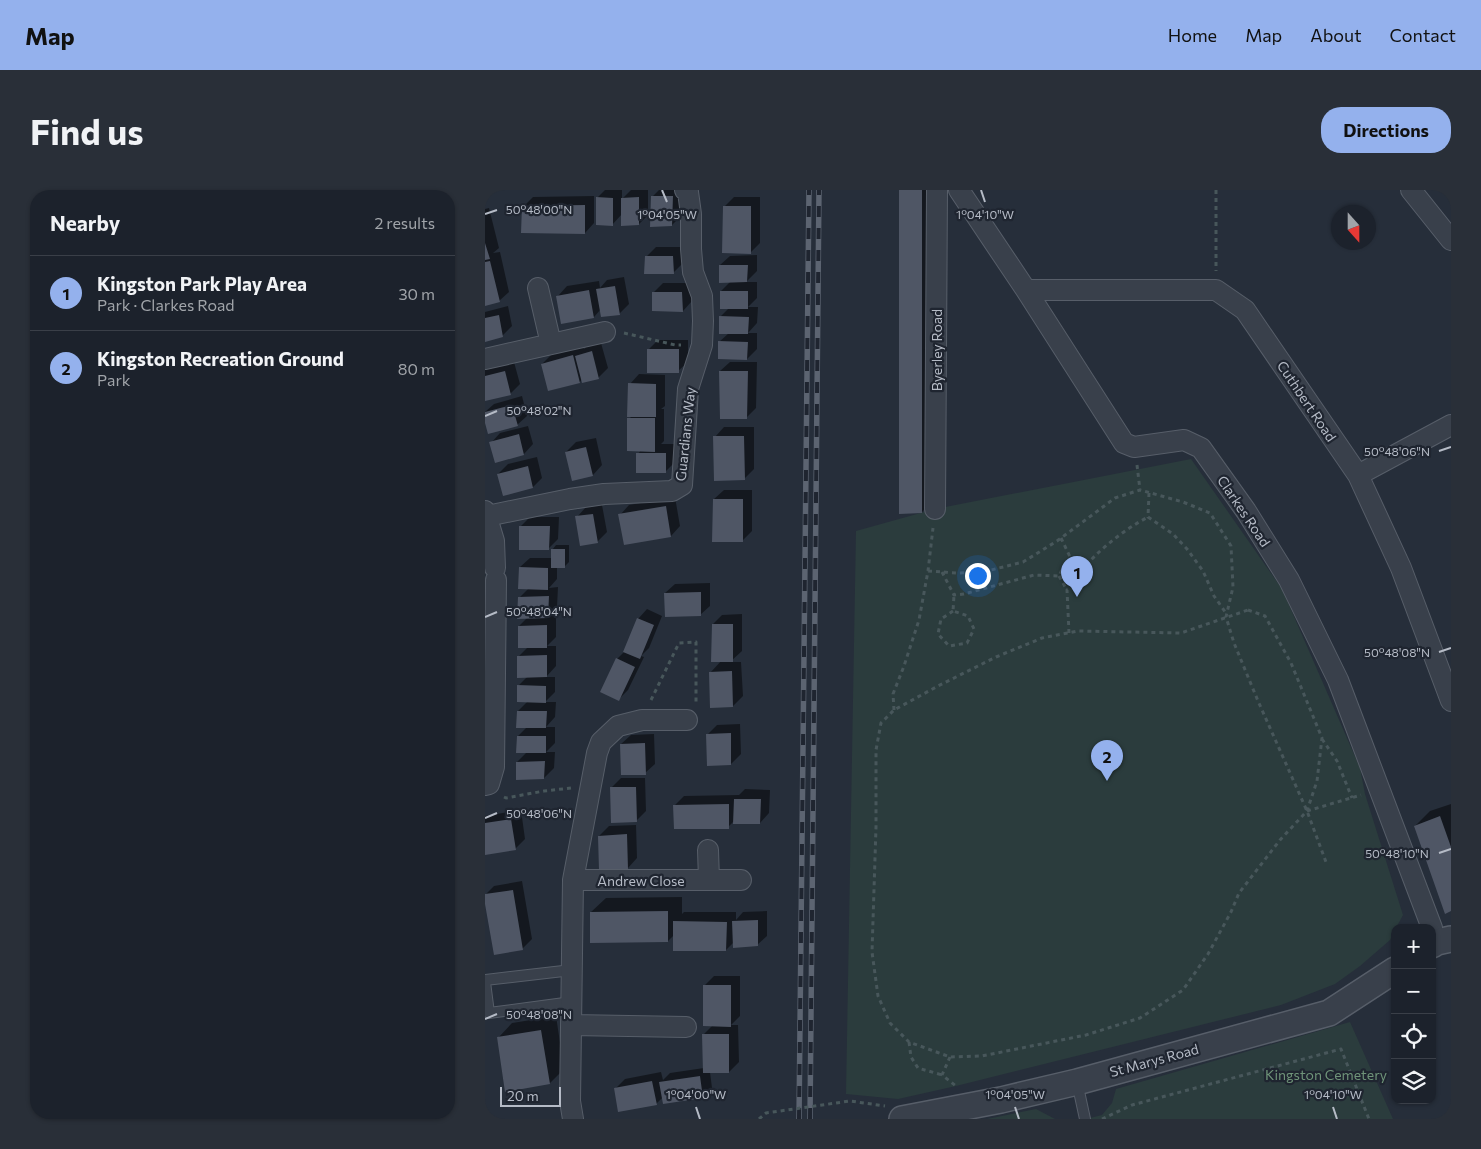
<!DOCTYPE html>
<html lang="en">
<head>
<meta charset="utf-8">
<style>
  :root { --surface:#1c222c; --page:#292f38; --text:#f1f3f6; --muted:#a0a4a9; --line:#3a3f48; --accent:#94b1ed }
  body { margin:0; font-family:Commissioner,sans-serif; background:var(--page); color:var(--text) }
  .controls { position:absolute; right:15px; bottom:15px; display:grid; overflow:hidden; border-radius:10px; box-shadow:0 1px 4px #0004 }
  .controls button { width:45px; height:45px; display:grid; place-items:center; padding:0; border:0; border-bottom:1px solid var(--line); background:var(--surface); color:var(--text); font:25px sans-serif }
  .compass { position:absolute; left:846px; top:15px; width:45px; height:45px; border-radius:50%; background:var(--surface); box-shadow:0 1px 4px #0004; rotate:159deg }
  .scale { position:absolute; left:15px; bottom:12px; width:61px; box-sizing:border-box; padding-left:5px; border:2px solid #b5bbc6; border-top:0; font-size:14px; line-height:18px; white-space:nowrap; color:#b5bbc6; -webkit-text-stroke:4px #1f2530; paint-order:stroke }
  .you { position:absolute; left:492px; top:385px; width:18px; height:18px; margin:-12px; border:4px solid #fff; border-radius:50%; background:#1a73e8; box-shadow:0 0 0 8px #1a73e833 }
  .badge { display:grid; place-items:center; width:32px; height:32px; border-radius:50%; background:var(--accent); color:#111; font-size:16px; font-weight:700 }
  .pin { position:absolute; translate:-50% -41px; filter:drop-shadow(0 1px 2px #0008) }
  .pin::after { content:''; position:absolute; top:26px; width:18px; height:15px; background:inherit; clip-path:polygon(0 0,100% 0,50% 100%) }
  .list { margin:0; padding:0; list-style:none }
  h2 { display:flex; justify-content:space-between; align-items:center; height:65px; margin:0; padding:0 20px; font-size:21px }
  h2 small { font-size:16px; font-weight:400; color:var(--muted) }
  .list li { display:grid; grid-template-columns:32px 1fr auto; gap:15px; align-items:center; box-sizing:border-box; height:75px; padding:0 20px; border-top:1px solid var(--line) }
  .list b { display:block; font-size:19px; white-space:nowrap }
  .list p { margin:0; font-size:16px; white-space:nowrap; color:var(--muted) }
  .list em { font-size:16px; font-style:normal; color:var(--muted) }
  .icon { flex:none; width:28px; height:28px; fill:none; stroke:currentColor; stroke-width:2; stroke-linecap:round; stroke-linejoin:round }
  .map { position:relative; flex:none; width:966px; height:929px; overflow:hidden; border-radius:20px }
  header { display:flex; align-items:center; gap:30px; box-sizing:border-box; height:70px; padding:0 25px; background:var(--accent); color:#111 }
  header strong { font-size:24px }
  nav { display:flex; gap:28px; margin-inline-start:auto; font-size:18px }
  .intro { display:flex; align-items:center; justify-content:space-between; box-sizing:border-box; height:120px; padding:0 30px }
  h1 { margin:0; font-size:35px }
  .button { padding:12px 22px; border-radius:20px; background:var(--accent); color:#111; font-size:18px; font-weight:700 }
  main { display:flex; gap:30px; padding:0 30px }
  aside { flex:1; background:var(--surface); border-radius:20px; box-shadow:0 1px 4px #0004 }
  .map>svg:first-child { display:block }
</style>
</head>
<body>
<header>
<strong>Map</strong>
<nav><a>Home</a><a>Map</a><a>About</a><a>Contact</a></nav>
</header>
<div class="intro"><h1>Find us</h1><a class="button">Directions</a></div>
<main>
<aside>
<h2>Nearby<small>2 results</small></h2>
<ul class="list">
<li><span class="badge">1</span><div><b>Kingston Park Play Area</b><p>Park · Clarkes Road</p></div><em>30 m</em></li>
<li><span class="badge">2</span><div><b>Kingston Recreation Ground</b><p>Park</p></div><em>80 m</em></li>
</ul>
</aside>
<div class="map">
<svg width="966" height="929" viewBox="0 0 966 929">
  <rect width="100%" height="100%" fill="#262e3a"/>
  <path fill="#2b3c3d" d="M706,269L797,399L875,578L880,604L918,725L911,738H910V741L905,750L875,776L850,794L796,815L471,896L413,909L361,904L371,341L450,319Z
    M865,832L908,929H601L617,925L627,913L631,899Z
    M551,919L570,929H502Z"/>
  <path fill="#0007" d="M120,0H137V9L146,0H163V25L154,34L137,24L127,35L112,8Z
    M174,0H197V25L187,35L168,6Z
    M415,0H456V302L437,322Z
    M109,6V33L100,43L38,17L48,7Z
    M249,7H275V53L265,63L239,17Z
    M4,18L14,58L8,63L15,62L24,102L14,111L0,115V19Z
    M171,57H197L198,73L189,82L161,67Z
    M272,65V81L261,92H272V108L263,117H273L272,133L263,143H272V159L262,169L234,152L244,143L235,127L245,117L236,101L246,91L235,75L245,66Z
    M139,87L144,114L134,124L116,119L109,127L73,106L82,96L114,91L115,98L122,90Z
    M178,93H206L207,111L198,121L169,102Z
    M23,116L27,136L18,145L0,150V122Z
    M173,150H203V172L193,181L163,160Z
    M116,153L123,178L113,188L97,189L95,192L64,200L57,174L67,164L98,156L99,159L101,157Z
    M29,172L35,194L25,204L0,210V180Z
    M245,172H272L271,218L261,228L235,181Z
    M154,184L180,185V216L176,219H179V251L176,254H190V272L180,282L153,264L156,260L144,229L147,226L145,194Z
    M37,206L42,226L32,235L0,228V222L9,214Z
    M43,236L48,254L39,264L6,253L15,243Z
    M239,237H269V279L259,289L230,247Z
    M111,248L117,275L108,285L81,262L91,252Z
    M52,267L57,288L48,297L13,284L23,274Z
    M239,300H267V341L257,351L229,309Z
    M190,307L195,336L186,346L135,325L144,315Z
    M117,315L122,342L112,352L92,327L101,317Z
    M45,327H74L73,349L64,358L35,337Z
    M71,355H84V372L79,377H72V389L64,398L73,397L72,417L63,426H71V447L62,456H71V476L61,487H70V502L60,512H71L70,527L61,537H70V553L61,562H70L69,578L59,588L32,572L42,562L33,546L42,537L33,521L43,511L33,496L43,486L33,467L44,456L34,436L43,427L34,408L44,398L35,377L45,368H67V360Z
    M225,393V416L215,425L180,403L190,394Z
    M162,419L177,426L164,458L156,466L159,467L143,500L134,509L132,469L139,462L153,429Z
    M257,424V461L245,472H256L258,506L248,516L225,483L237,470L228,434L237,425Z
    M255,534L256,564L246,574L222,545L232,535Z
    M169,544L170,574L160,583L136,554L146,545Z
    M136,588H160L161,621L151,631L126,598Z
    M260,599L285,600L284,623L275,633L248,632L243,637L189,616L199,606L254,605Z
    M966,614V720L930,636L945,621Z
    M36,620L40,649L30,659L0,664V626Z
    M151,635L152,668L143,678L114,646L124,636Z
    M37,691L47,749L38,758L10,763L0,705L9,696Z
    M197,707V724L199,722H251V730L258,722L282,721V746L272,755L249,752L241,760L190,744L183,751L106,722L121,708Z
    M229,786H255V826L246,835H253L254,872L244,882H225L227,898L217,907H178L171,914L130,899L140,889L176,882L178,890L185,883L219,878L218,845L228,835L220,795Z
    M71,826L79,879L65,893L13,848L27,833Z"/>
  <path fill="#4f5665" d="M414,0H437V323L414,324Z
    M166,6H188L187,36L165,37Z
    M111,7L128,8V36L111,35Z
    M154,7V35L136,36V8Z
    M100,15V44L36,43L37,16Z
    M238,16H266V64L237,63Z
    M0,53L5,69L0,70Z
    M160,66H188L189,84H159Z
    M5,71L15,112L0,116V72Z
    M234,75H263L262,92L234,93Z
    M130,96L135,125L116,127L111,99Z
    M104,100L109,128L76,134L71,106Z
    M235,101H263V119H235Z
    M167,102H197L198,122L167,121Z
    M14,125L18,147L0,152V128Z
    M234,126L264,127L263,144H234Z
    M233,151L263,152L262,170L233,169Z
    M162,159H194V183H162Z
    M107,161L114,189L97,193L90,166Z
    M88,165L95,193L63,201L56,174Z
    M20,181L26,205L0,211V186Z
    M234,181H263L262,229H235Z
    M143,193L171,194V227H142Z
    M27,215L33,236L3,244L0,233V222Z
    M142,228H170V262L142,261Z
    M34,244L39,265L10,273L4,252Z
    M228,246H259L260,290L229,291Z
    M101,257L108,286L87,291L80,262Z
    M151,263H181V283H151Z
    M43,276L48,298L18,306L12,284Z
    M228,309H258V352H227Z
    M181,316L186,347L139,355L133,324Z
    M108,324L113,353L95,356L90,326Z
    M34,336H65L64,360H34Z
    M66,359H80V378H66Z
    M34,377L63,378V400L33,399Z
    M216,402V426L180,427L179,403Z
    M64,406L63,428L32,429L33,407Z
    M152,428L169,435L155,469L138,462Z
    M227,434H248V472H226Z
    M62,435V458H33V436Z
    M62,465V487L32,488V466Z
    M131,468L150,477L134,511L115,502Z
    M247,481L248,517L225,518L224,482Z
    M32,495L61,496V513L32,512Z
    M32,521H62L61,538H31Z
    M246,543V575L222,576L221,544Z
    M32,546H61V563H31Z
    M160,553L161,585H136L135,554Z
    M60,571L59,589L31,590V572Z
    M125,597H151L152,632L126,633Z
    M249,609H276L275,634H248Z
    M244,614V639H189L188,615Z
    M955,626L966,657V721L960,724L929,636Z
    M26,629L31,660L0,665V633Z
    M142,644L143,679L114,680L113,646Z
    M28,700L38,760L9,765L0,714V704Z
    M183,721V752L105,753V722Z
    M273,730V756L248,758L247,731Z
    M188,731L242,732L241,761H188Z
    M218,795H246V837L218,836Z
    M56,840L65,894L20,902L12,847Z
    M217,844H244V883H218Z
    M215,886L218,908L178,914L174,892Z
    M167,891L172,915L133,922L129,898Z"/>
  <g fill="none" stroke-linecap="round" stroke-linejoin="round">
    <defs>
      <path id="service" d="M0,790L87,780
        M0,792L4,823L87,812
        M592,892L600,929"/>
      <path id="minor" d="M474,0L541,100L639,253L649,257L699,250L716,258L761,321L804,390L853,490L947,738
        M926,0L966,50
        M53,98L66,154
        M541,100H731L760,120L873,285L916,378L966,511
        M0,169L120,142
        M873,285L966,235
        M450,319L452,0
        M0,321L9,351L10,378
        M2,326L85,309L119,304L187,301L197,295L203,199L217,155L218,131L217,106L208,82L206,59V24L203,2L200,0
        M0,595L4,594L9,577L11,390
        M223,660L224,690
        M88,690H256
        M87,835L201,837
        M88,929L85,911L88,690L112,563L116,552L133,536L157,530H202"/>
      <path id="tertiary" d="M947,755L952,752L966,749
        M417,929L516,910L592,892L844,823L910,780"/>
    </defs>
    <use href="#service" stroke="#575e69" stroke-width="12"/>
    <use href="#minor" stroke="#575e69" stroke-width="22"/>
    <use href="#tertiary" stroke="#575e69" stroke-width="28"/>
    <path stroke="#48575b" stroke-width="3" stroke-dasharray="4 4" stroke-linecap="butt" d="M731,0V81
      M139,143L190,155H196
      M652,275L655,300
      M664,303L663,327L688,344L702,359L718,381L729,406L741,423
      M576,348L587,371L601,375C620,355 639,340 663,327
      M443,381L472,383L498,382L538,372L572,351L630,308L655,300L698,312L725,323L746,356L748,397L741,427L749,453L773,511L822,621L841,672
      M457,382L469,405L479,404L549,385L574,386L578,377L587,371
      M574,386L582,400
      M763,420L780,426L806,473L837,548L832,591L822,621L795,650L754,703L746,722L723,764L698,800L655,828L601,845L497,866L465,867L424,852L405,833L393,806L387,762L391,637V560L396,533L409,520L453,496L511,467L557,448L593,441L696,443Z
      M468,421L456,429L453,444L464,456L482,453L489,439L483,426L468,421L469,405
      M584,443L582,400L596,395L602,387L601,375
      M166,510L194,453L211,452V513
      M409,520L408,504L419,476L434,430L443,381L448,338
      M837,549L852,571L867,608
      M19,607L21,608L59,601L86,598
      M822,621L876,605
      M424,852L426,867L433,878L457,885
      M465,867L457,885L471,896
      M617,929L647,915L856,859L884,929"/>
    <use href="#service" stroke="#39404b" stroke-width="10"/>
    <use href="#minor" stroke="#39404b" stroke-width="20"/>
    <use href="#tertiary" stroke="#39404b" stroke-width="25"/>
    <defs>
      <path id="rail" d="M314,929L324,0
        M325,929L334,0"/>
    </defs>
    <use href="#rail" stroke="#5c6471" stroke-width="5.5"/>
    <use href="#rail" stroke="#1f2530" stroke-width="4" stroke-dasharray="11" stroke-linecap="butt"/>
    <path stroke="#48575b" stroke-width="3" stroke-dasharray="4 4" stroke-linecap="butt" d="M274,929L281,923L365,911L400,916"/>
  </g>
  <path fill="none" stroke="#b5bbc6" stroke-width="2" d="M177,0L182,12M496,0L500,12M0,24L12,20M0,226L12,221M954,261L966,257M0,427L12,422M954,462L966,458M0,628L12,623M954,663L966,659M0,829L12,824M211,917L215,929M530,917L534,929M848,917L852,929"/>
  <g text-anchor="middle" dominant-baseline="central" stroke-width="4.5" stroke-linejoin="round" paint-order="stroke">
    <g font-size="14" fill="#b5bbc6" stroke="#1f2530">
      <text transform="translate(451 160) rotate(-90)">Byerley Road</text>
      <text transform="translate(822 211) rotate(56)">Cuthbert Road</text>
      <text transform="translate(200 244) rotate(-84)">Guardians Way</text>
      <text transform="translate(759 321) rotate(56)">Clarkes Road</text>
      <text x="156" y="690">Andrew Close</text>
      <text transform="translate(669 870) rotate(-15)">St Marys Road</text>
    </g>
    <g font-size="14" fill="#6f9479" stroke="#1f2530">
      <text x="841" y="884">Kingston Cemetery</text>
    </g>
  </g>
  <g font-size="12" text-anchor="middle" fill="#b5bbc6" stroke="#1f2530" stroke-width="4.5" stroke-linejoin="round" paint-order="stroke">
    <text x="54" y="24">50°48'00"N</text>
    <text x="182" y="29">1°04'05"W</text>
    <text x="500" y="29">1°04'10"W</text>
    <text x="54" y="225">50°48'02"N</text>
    <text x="912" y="266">50°48'06"N</text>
    <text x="54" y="426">50°48'04"N</text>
    <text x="912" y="467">50°48'08"N</text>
    <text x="54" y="628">50°48'06"N</text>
    <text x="912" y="668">50°48'10"N</text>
    <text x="54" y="829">50°48'08"N</text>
    <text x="211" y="909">1°04'00"W</text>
    <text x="530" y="909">1°04'05"W</text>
    <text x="848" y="909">1°04'10"W</text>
  </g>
</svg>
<div class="controls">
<button>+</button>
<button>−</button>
<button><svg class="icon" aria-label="locate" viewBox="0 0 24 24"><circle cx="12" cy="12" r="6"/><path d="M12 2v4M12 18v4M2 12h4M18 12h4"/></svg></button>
<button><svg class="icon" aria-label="layers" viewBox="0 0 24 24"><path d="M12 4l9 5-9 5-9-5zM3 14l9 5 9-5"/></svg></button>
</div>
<svg class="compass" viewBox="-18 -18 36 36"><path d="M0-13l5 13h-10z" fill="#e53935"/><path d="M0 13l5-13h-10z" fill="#a0a4a9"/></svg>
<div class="scale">20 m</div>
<div class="you"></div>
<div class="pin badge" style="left:592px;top:407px">1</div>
<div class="pin badge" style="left:622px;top:591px">2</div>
</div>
</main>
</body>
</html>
